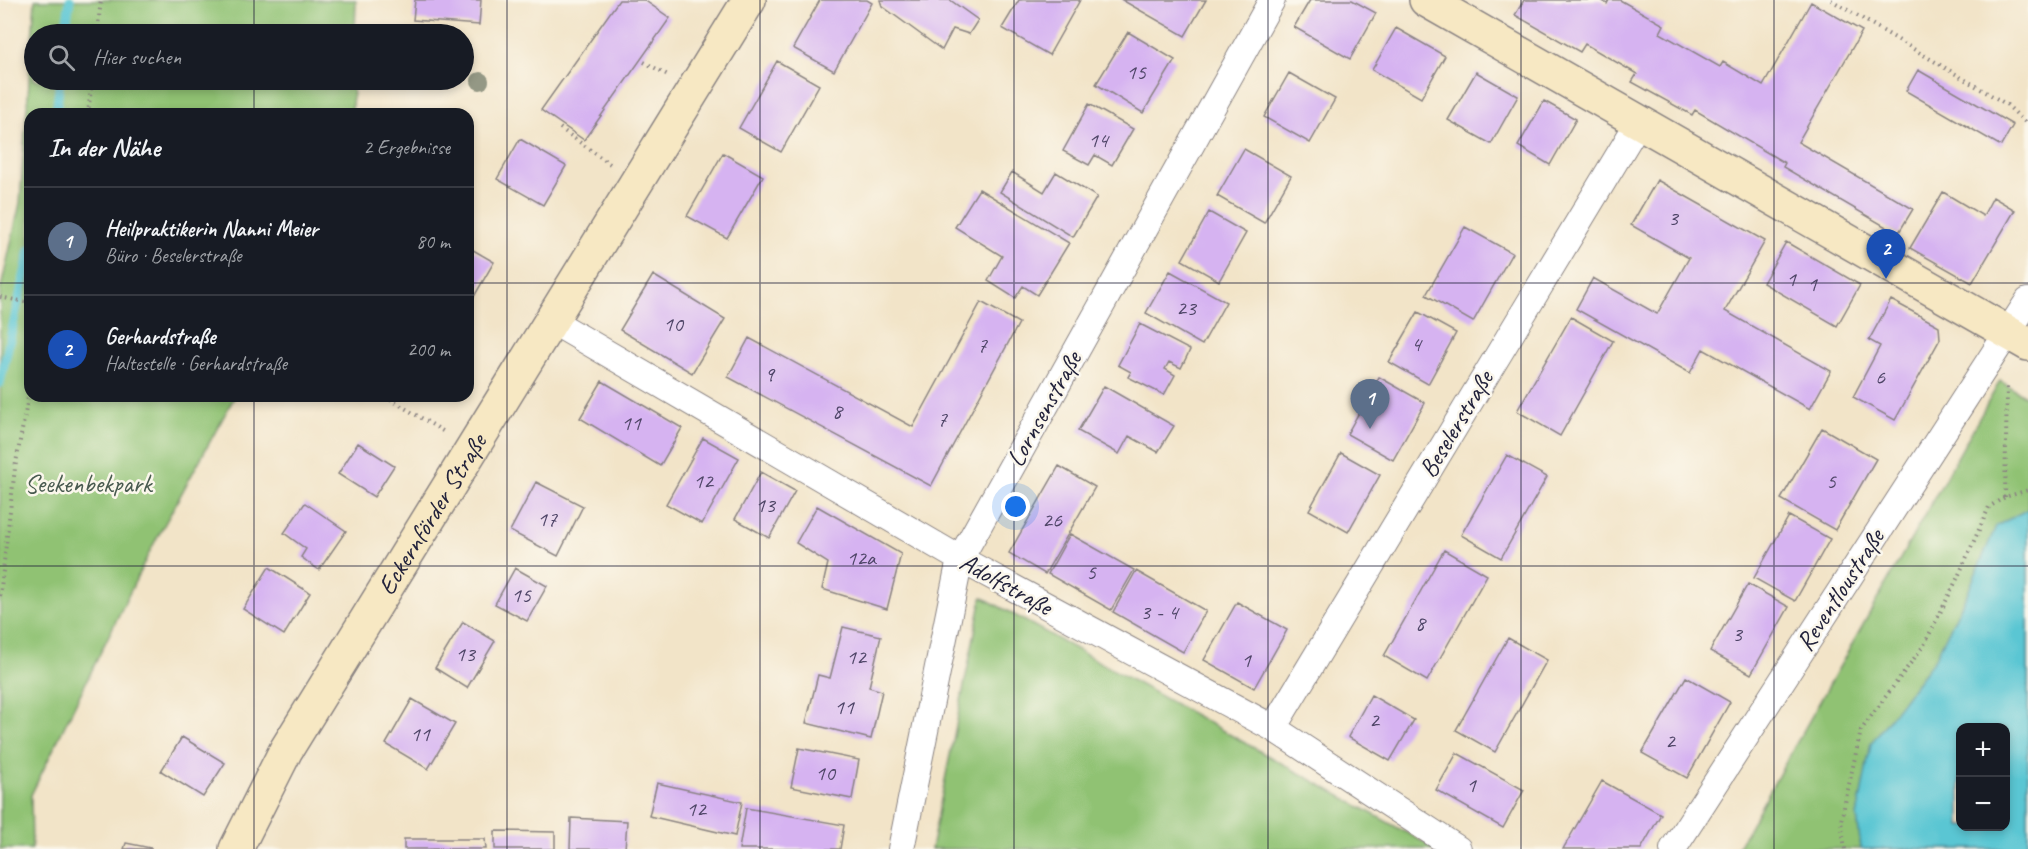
<!DOCTYPE html>
<html lang="de">
<head>
<meta charset="utf-8">
<style>
  :root { --surface:#171b24; --page:#20242c; --text:#f1f3f6; --muted:#9ea1a6; --line:#363941; --accent:#d1495b }
  body { margin:0; font-family:Caveat,sans-serif; background:var(--page); color:var(--text) }
  .controls { position:absolute; right:18px; bottom:18px; display:grid; overflow:hidden; border-radius:12px; box-shadow:0 3px 9px #0003 }
  .controls button { width:54px; height:54px; display:grid; place-items:center; padding:0; border:0; border-bottom:2px solid var(--line); background:var(--surface); color:var(--text); font:30px sans-serif }
  .you { position:absolute; left:1016px; top:507px; width:21px; height:21px; margin:-15px; border:4px solid #fff; border-radius:50%; background:#1a73e8; box-shadow:0 0 0 9px #1a73e833 }
  .badge { display:grid; place-items:center; width:39px; height:39px; border-radius:50%; background:var(--accent); color:#fff; font-size:20px; font-weight:700 }
  .pin { position:absolute; translate:-50% -50px; filter:drop-shadow(0 2px 3px #0008) }
  .pin::after { content:''; position:absolute; top:32px; width:21px; height:18px; background:inherit; clip-path:polygon(0 0,100% 0,50% 100%) }
  .list { margin:0; padding:0; list-style:none }
  h2 { display:flex; justify-content:space-between; align-items:center; height:78px; margin:0; padding:0 24px; font-size:26px }
  h2 small { font-size:20px; font-weight:400; color:var(--muted) }
  .list li { display:grid; grid-template-columns:39px 1fr auto; gap:18px; align-items:center; box-sizing:border-box; height:108px; padding:0 24px; border-top:2px solid var(--line) }
  .list b { display:block; font-size:22px; white-space:nowrap }
  .list p { margin:0; font-size:20px; white-space:nowrap; color:var(--muted) }
  .list em { font-size:20px; font-style:normal; color:var(--muted) }
  .icon { flex:none; width:33px; height:33px; fill:none; stroke:currentColor; stroke-width:2; stroke-linecap:round; stroke-linejoin:round }
  .map { position:relative; flex:none; width:2028px; height:849px; overflow:hidden }
  .search { position:absolute; background:var(--surface); box-shadow:0 3px 9px #0003; left:24px; top:24px; width:450px; height:66px; display:flex; align-items:center; gap:15px; box-sizing:border-box; padding:0 21px; border-radius:33px; color:var(--muted); font-size:22px }
  .panel { position:absolute; background:var(--surface); box-shadow:0 3px 9px #0003; left:24px; top:108px; width:450px; height:294px; border-radius:18px }
  .map>svg:first-child { display:block }
</style>
</head>
<body>
<div class="map">
<svg width="2028" height="849" viewBox="0 0 2028 849">
  <rect width="100%" height="100%" fill="#fbf7ec"/>
  <filter id="ink" filterUnits="userSpaceOnUse"><feTurbulence type="fractalNoise" baseFrequency=".0167" numOctaves="2"/><feDisplacementMap in="SourceGraphic" scale="12" xChannelSelector="R" yChannelSelector="G"/><feConvolveMatrix kernelMatrix="1 2 1 2 8 2 1 2 1" color-interpolation-filters="sRGB"/></filter>
  <filter id="wash" filterUnits="userSpaceOnUse"><feTurbulence type="fractalNoise" baseFrequency=".008" numOctaves="4" result="noise"/><feDisplacementMap in="SourceGraphic" scale="24" xChannelSelector="R" yChannelSelector="G"/><feGaussianBlur stdDeviation="1.35" result="paint"/><feColorMatrix in="noise" values="0 0 0 0 0 0 0 0 0 0 0 0 0 0 0 0 0 1.4 0 .05"/><feComposite in="paint" operator="in"/></filter>
  <g filter="url(#wash)">
    <rect width="100%" height="100%" fill="#f2e4c8"/>
    <path fill="#90c273" stroke="#597257" stroke-width="1.5" fill-rule="evenodd" d="M35,0H356L355,34H34V80H353L352,114H30V396H235L151,549L31,795L32,849H0V292L20,203Z
      M2000,381L2028,398V849H1737ZM1960,728H2006V826H1960Z
      M982,597L1436,849H931Z"/>
    <path fill="#5ac6d3" stroke="#3e7487" stroke-width="1.5" fill-rule="evenodd" d="M2028,509V849H1861L1857,816L1871,743L1934,660L1967,594L1996,526ZM1960,728H2006V826H1960Z"/>
    <g fill="none" stroke-linecap="round" stroke-linejoin="round">
      <path stroke="#5ac6d3" stroke-width="9" d="M65,34L70,0
        M56,114L60,80
        M0,383L30,250"/>
    </g>
    <g id="blocks">
      <path fill="#d6b3f1" d="M415,0H481L479,25L413,20Z
        M619,0H644L670,18L584,140L541,110Z
        M820,0H867L872,3L834,71L793,48Z
        M880,0H950L978,20L969,34L953,29L942,50L882,6Z
        M1019,0H1080L1049,55L1002,28Z
        M1122,0H1206L1185,36Z
        M1310,0H1352L1376,13L1350,59L1294,27Z
        M1524,0H1601L1607,4L1609,0H1620L1664,25L1660,33L1720,67L1723,62L1763,86L1811,2L1862,31L1798,142L1913,209L1898,234L1783,167L1785,163L1695,110L1692,115L1632,82L1637,74L1585,44L1580,52L1515,15Z
        M1396,28L1445,56L1421,98L1372,70Z
        M1128,32L1175,60L1143,113L1096,84Z
        M777,61L819,85L781,152L739,128Z
        M1918,70L2013,125L2001,146L1906,91Z
        M1476,72L1518,96L1491,144L1448,120Z
        M1289,73L1335,99L1310,143L1264,117Z
        M1544,101L1576,119L1550,165L1518,146Z
        M1089,104L1133,129L1112,165L1095,155L1089,165L1063,151Z
        M520,139L566,166L543,205L497,179Z
        M1244,149L1291,176L1264,223L1217,196Z
        M723,153L763,176L727,238L687,216Z
        M1012,172L1044,192L1056,172L1097,197L1073,237L1000,192Z
        M1657,180L1765,241L1725,311L1831,371L1810,409L1703,349L1690,373L1576,309L1593,278L1657,314L1689,258L1631,225Z
        M979,189L1069,243L1037,295L1023,286L1015,298L988,281L1002,256L955,227Z
        M1943,192L1983,216L1993,197L2015,210L1972,283L1910,248Z
        M1209,212L1246,233L1219,281L1182,260Z
        M1465,227L1512,253L1473,322L1426,295Z
        M1786,242L1860,285L1837,326L1763,283Z
        M468,247L494,262L468,307Z
        M1170,271L1226,302L1202,345L1146,313Z
        M653,275L725,319L692,373L620,330Z
        M1891,300L1939,326L1940,339L1895,420L1853,397L1880,346L1869,340Z
        M981,302L1019,323L931,486L728,377L749,338L913,427Z
        M1418,312L1456,333L1428,384L1389,362Z
        M1571,317L1613,341L1560,436L1517,411Z
        M1140,324L1190,350L1181,368L1169,362L1165,369L1175,375L1164,395L1128,377L1131,372L1118,365Z
        M1379,377L1425,403L1393,460L1347,434Z
        M602,381L682,428L660,466L580,418Z
        M1104,386L1174,426L1158,452L1129,436L1119,454L1078,431Z
        M1822,428L1876,459L1835,530L1781,499Z
        M703,438L739,458L702,524L666,504Z
        M358,443L394,466L374,497L338,474Z
        M1341,453L1380,475L1348,532L1309,510Z
        M1507,455L1547,477L1501,558L1461,535Z
        M1059,466L1095,487L1045,574L1009,553Z
        M761,472L795,491L769,538L735,519Z
        M536,482L583,506L558,556L510,531Z
        M305,503L346,531L319,570L301,557L306,549L284,533Z
        M817,506L901,554L887,609L822,589L828,563L796,543Z
        M1789,516L1830,539L1795,601L1754,578Z
        M1070,534L1134,570L1111,610L1048,574Z
        M1444,550L1487,575L1427,681L1384,656Z
        M269,567L310,593L284,635L243,609Z
        M515,568L547,586L527,621L495,604Z
        M1136,571L1206,611L1183,652L1113,612Z
        M1748,584L1789,607L1751,674L1710,651Z
        M1237,602L1287,630L1254,688L1204,660Z
        M463,622L495,641L467,688L435,668Z
        M843,627L881,636L869,687L882,691L871,739L806,723L818,675L830,678Z
        M1508,638L1547,660L1495,752L1456,730Z
        M1686,677L1730,702L1687,778L1642,753Z
        M1371,695L1414,720L1390,761L1348,737Z
        M412,699L455,724L428,769L386,744Z
        M182,737L225,763L203,797L161,771Z
        M799,748L859,760L852,799L791,787Z
        M1457,753L1524,790L1503,828L1436,790Z
        M1602,781L1661,814L1641,849H1563Z
        M657,783L742,802L735,836L649,816Z
        M746,808L844,825L840,849H739Z
        M571,818L627,821L625,849H570Z
        M495,831L555,832V849H495Z
        M404,839H485L486,849H404Z
        M126,843L151,848V849H124Z"/>
    </g>
  </g>
  <g filter="url(#ink)">
    <use href="#blocks" fill-opacity="0" stroke="#8a8382" stroke-width="1.5"/>
    <g fill="none" stroke-linecap="round" stroke-linejoin="round">
      <defs>
        <path id="street" d="M552,321L960,559L1273,728L1458,849
          M1273,728L1640,120
          M901,849L960,559L1272,0
          M1673,849L2028,301"/>
        <g id="secondary">
          <path d="M1426,0L2028,344"/>
          <path id="s1" d="M236,849L286,750L749,0"/>
        </g>
      </defs>
      <use href="#street" stroke="#8a8382" stroke-width="28"/>
      <use href="#secondary" stroke="#8a8382" stroke-width="36"/>
      <path stroke="#8a8382" stroke-width="4" stroke-dasharray="1.5 4.5" stroke-linecap="butt" d="M1831,0L2006,104L2028,125
        M97,34L101,0
        M644,62L668,75
        M88,114L92,80
        M560,128L610,164
        M0,297L30,303
        M385,396L446,433
        M2005,497L2007,386
        M0,596L15,468L30,387
        M1845,849L1841,821L1861,730L1924,645L1957,579L1989,507L2005,497L2028,490"/>
      <use href="#street" stroke="#fff" stroke-width="26"/>
      <use href="#secondary" stroke="#f7e8c3" stroke-width="33"/>
    </g>
    <circle fill="#949885" cx="480" cy="81" r="9"/>
  </g>
  <path fill="none" stroke="#22223b" stroke-width="1.5" stroke-opacity="0.55" d="M254,0V34M507,0V849M760,0V849M1014,0V849M1268,0V849M1521,0V849M1774,0V849M254,80V114M0,283H30M468,283H2028M254,396V849M0,566H2028"/>
  <g text-anchor="middle" dominant-baseline="central" stroke-width="5" stroke-linejoin="round" paint-order="stroke">
    <g font-size="22" fill="#4f4668">
      <text x="1136" y="72">15</text>
      <text x="1098" y="140">14</text>
      <text x="1673" y="218">3</text>
      <text x="1791" y="279">1</text>
      <text x="1812" y="284">1</text>
      <text x="1186" y="308">23</text>
      <text x="673" y="324">10</text>
      <text x="1416" y="344">4</text>
      <text x="982" y="345">7</text>
      <text x="769" y="374">9</text>
      <text x="1880" y="377">6</text>
      <text x="837" y="411">8</text>
      <text x="942" y="419">7</text>
      <text x="631" y="423">11</text>
      <text x="703" y="481">12</text>
      <text x="1831" y="481">5</text>
      <text x="765" y="505">13</text>
      <text x="547" y="519">17</text>
      <text x="1052" y="520">26</text>
      <text x="861" y="558">12a</text>
      <text x="1091" y="572">5</text>
      <text x="521" y="595">15</text>
      <text x="1159" y="612">3 - 4</text>
      <text x="1420" y="623">8</text>
      <text x="1737" y="634">3</text>
      <text x="465" y="654">13</text>
      <text x="856" y="657">12</text>
      <text x="1246" y="660">1</text>
      <text x="844" y="707">11</text>
      <text x="1374" y="720">2</text>
      <text x="420" y="734">11</text>
      <text x="1670" y="741">2</text>
      <text x="825" y="773">10</text>
      <text x="1471" y="785">1</text>
      <text x="696" y="809">12</text>
    </g>
    <g font-size="26" fill="#22223b" stroke="#fbf7ec">
      <text transform="translate(1044 409) rotate(-61)">Lornsenstraße</text>
      <text transform="translate(1456 424) rotate(-59)">Beselerstraße</text>
      <text stroke="none"><textPath href="#s1" startOffset="388">Eckernförder Straße</textPath></text>
      <text transform="translate(1006 584) rotate(29)">Adolfstraße</text>
      <text transform="translate(1840 590) rotate(-57)">Reventloustraße</text>
    </g>
    <g font-size="26" fill="#485a4f" stroke="#fbf7ec">
      <text x="88" y="483">Seekenbekpark</text>
    </g>
  </g>
</svg>
<div class="controls">
<button>+</button>
<button>−</button>
</div>
<div class="you"></div>
<div class="pin badge" style="left:1370px;top:429px;background:#5c6f8a">1</div>
<div class="pin badge" style="left:1886px;top:279px;background:#1a4fb4">2</div>
<div class="search"><svg class="icon" aria-label="search" viewBox="0 0 24 24"><circle cx="10" cy="10" r="6"/><path d="M15 15l6 6"/></svg>Hier suchen</div>
<section class="panel">
<h2>In der Nähe<small>2 Ergebnisse</small></h2>
<ul class="list">
<li><span class="badge" style="background:#5c6f8a">1</span><div><b>Heilpraktikerin Nanni Meier</b><p>Büro · Beselerstraße</p></div><em>80 m</em></li>
<li><span class="badge" style="background:#1a4fb4">2</span><div><b>Gerhardstraße</b><p>Haltestelle · Gerhardstraße</p></div><em>200 m</em></li>
</ul>
</section>
</div>
</body>
</html>
